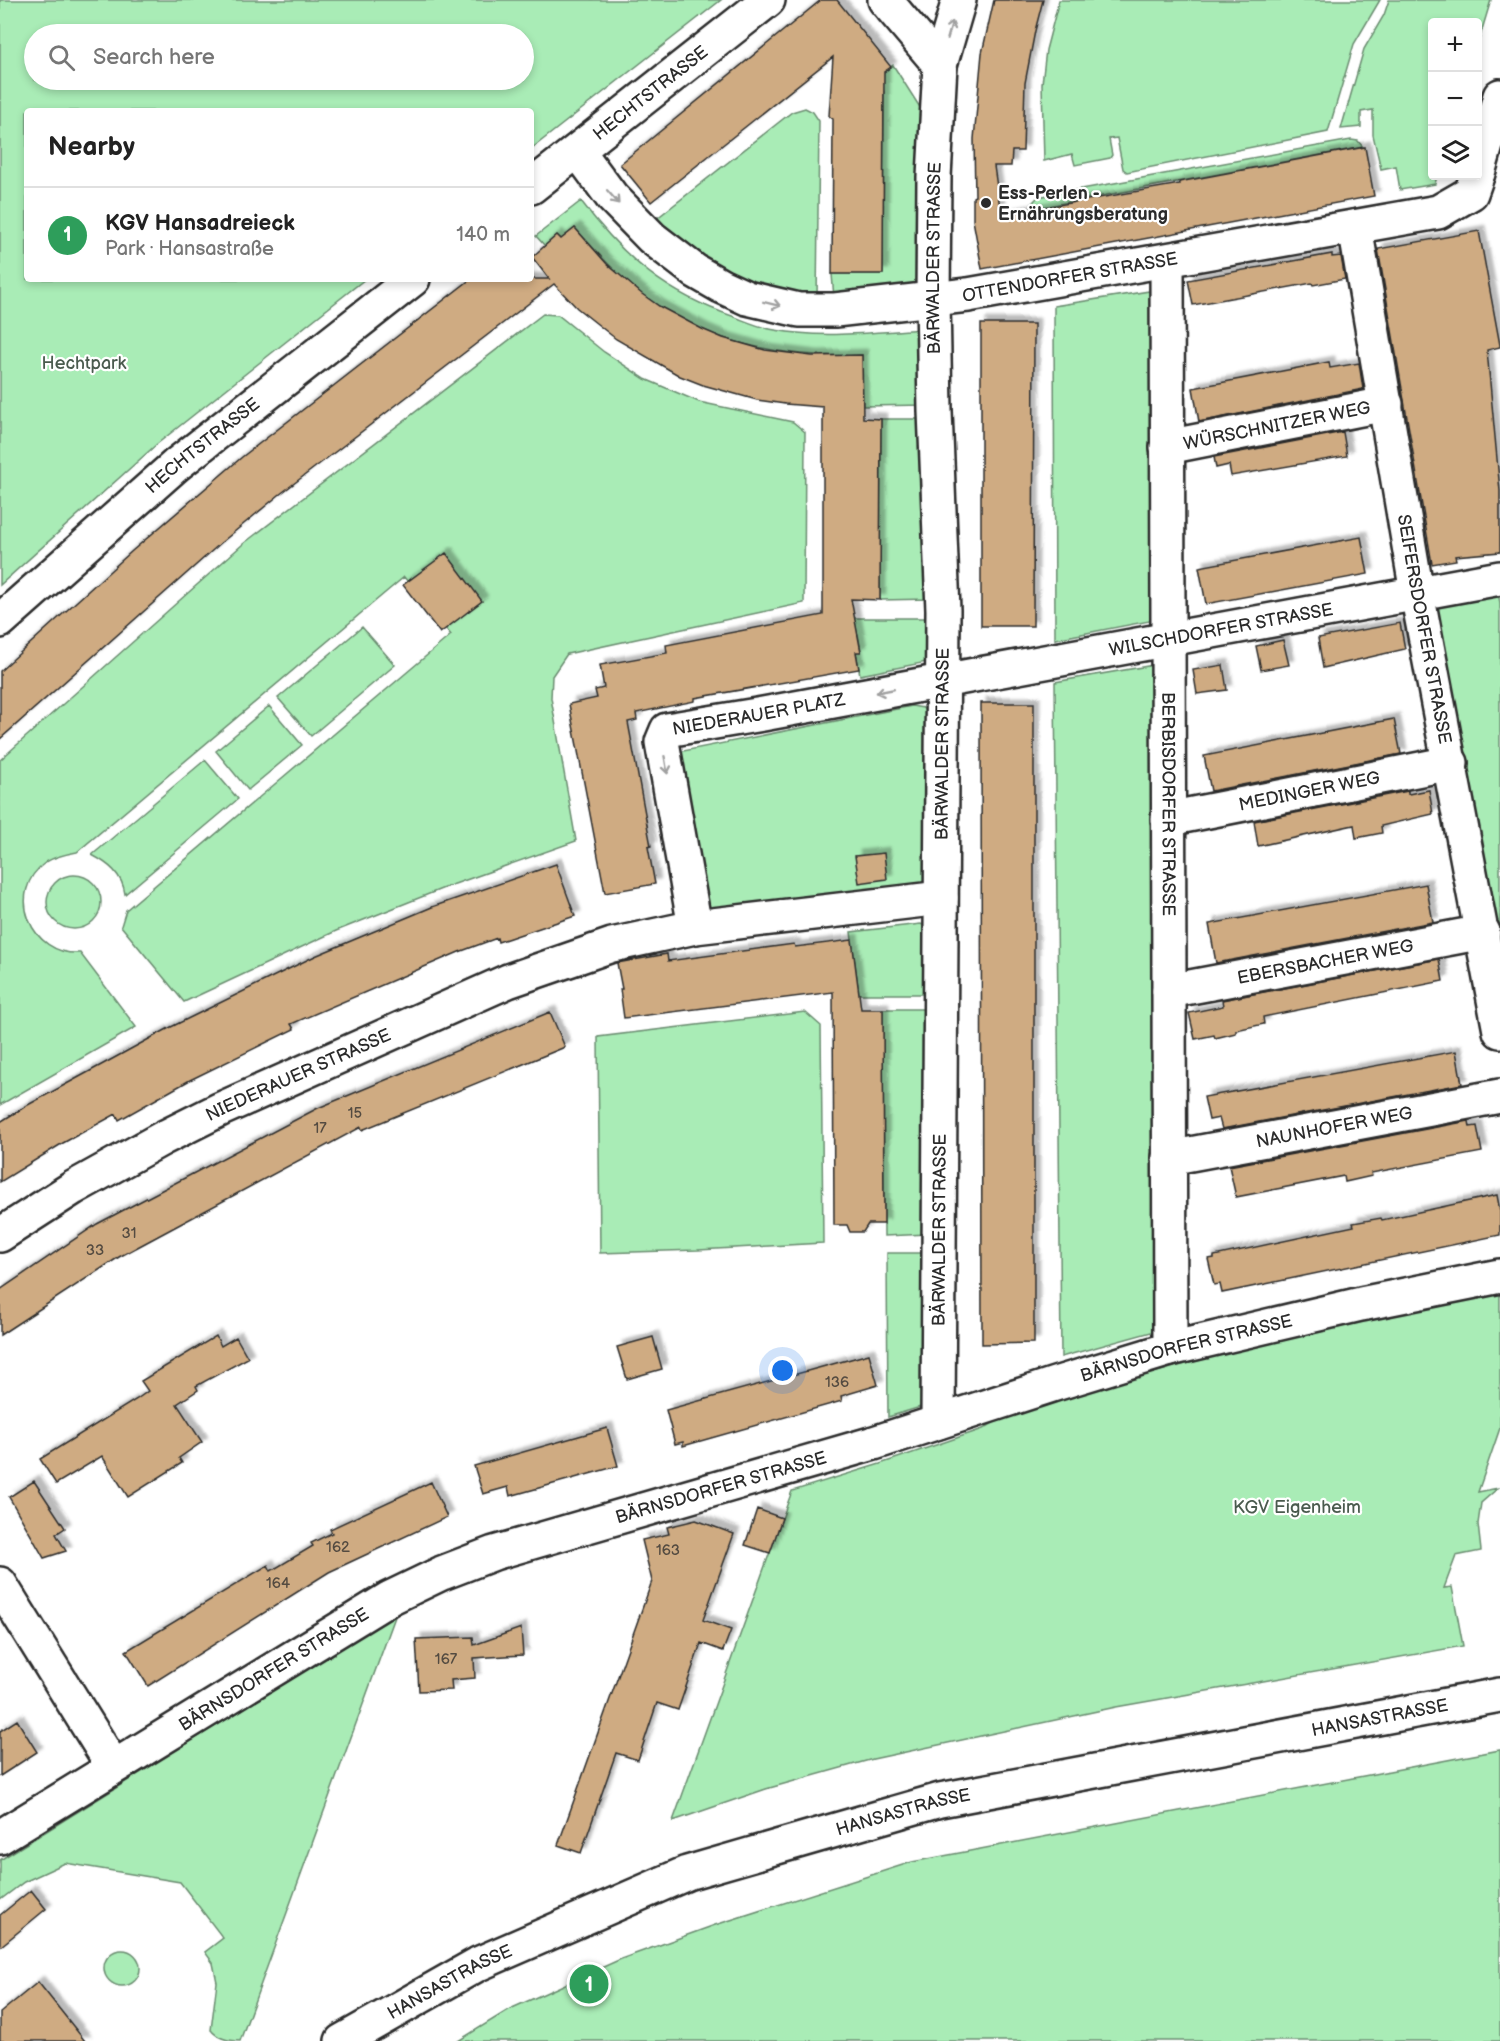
<!DOCTYPE html>
<html lang="en">
<head>
<meta charset="utf-8">
<style>
  :root { --surface:#fff; --page:#f2f2f2; --text:#222; --muted:#767676; --line:#e0e0e0; --accent:#2b2b2b }
  body { margin:0; font-family:"Balsamiq Sans",sans-serif; background:var(--page); color:var(--text) }
  .controls { position:absolute; right:18px; top:18px; display:grid; overflow:hidden; border-radius:6px; box-shadow:0 3px 9px #0003 }
  .controls button { width:54px; height:54px; display:grid; place-items:center; padding:0; border:0; border-bottom:2px solid var(--line); background:var(--surface); color:var(--text); font:30px sans-serif }
  .you { position:absolute; left:783px; top:1371px; width:21px; height:21px; margin:-15px; border:4px solid #fff; border-radius:50%; background:#1a73e8; box-shadow:0 0 0 9px #1a73e833 }
  .badge { display:grid; place-items:center; width:39px; height:39px; border-radius:50%; background:var(--accent); color:#fff; font-size:20px; font-weight:700 }
  .pin { position:absolute; translate:-50% -50%; border:3px solid #fff; box-shadow:0 2px 6px #0006 }
  .list { margin:0; padding:0; list-style:none }
  h2 { display:flex; justify-content:space-between; align-items:center; height:78px; margin:0; padding:0 24px; font-size:26px }
  h2 small { font-size:20px; font-weight:400; color:var(--muted) }
  .list li { display:grid; grid-template-columns:39px 1fr auto; gap:18px; align-items:center; box-sizing:border-box; height:96px; padding:0 24px; border-top:2px solid var(--line) }
  .list b { display:block; font-size:22px; white-space:nowrap }
  .list p { margin:0; font-size:20px; white-space:nowrap; color:var(--muted) }
  .list em { font-size:20px; font-style:normal; color:var(--muted) }
  .icon { flex:none; width:33px; height:33px; fill:none; stroke:currentColor; stroke-width:2; stroke-linecap:round; stroke-linejoin:round }
  .map { position:relative; flex:none; width:1500px; height:2041px; overflow:hidden }
  .search { position:absolute; background:var(--surface); box-shadow:0 3px 9px #0003; left:24px; top:24px; width:510px; height:66px; display:flex; align-items:center; gap:15px; box-sizing:border-box; padding:0 21px; border-radius:33px; color:var(--muted); font-size:22px }
  .panel { position:absolute; background:var(--surface); box-shadow:0 3px 9px #0003; left:24px; top:108px; width:510px; height:174px; border-radius:6px }
  .map>svg:first-child { display:block }
</style>
</head>
<body>
<div class="map">
<svg width="1500" height="2041" viewBox="0 0 1500 2041">
  <defs>
    <filter id="shadow"><feDropShadow dx="5.5" dy="-5.5" stdDeviation="1.5" flood-color="#0004"/></filter>
  </defs>
  <rect width="100%" height="100%" fill="#fff"/>
  <filter id="ink" filterUnits="userSpaceOnUse"><feTurbulence type="fractalNoise" baseFrequency=".0167" numOctaves="2"/><feDisplacementMap in="SourceGraphic" scale="12" xChannelSelector="R" yChannelSelector="G"/><feConvolveMatrix kernelMatrix="1 2 1 2 8 2 1 2 1" color-interpolation-filters="sRGB"/></filter>
  <g filter="url(#ink)">
    <path fill="#a9ecb6" stroke="#6a8c70" stroke-width="1.5" fill-rule="evenodd" d="M0,0H721L531,149V111H27V279H365L157,444L0,585ZM34,34H524V80H34Z
      M1059,0H1380L1354,44L1328,132L1127,172L1123,169L1117,138L1109,139L1112,155L1110,158L1075,165L1072,154L1044,161L1042,84L1046,50Z
      M1389,0H1491L1478,43V22H1432V176H1437L1435,184L1400,190L1396,166L1381,169L1373,135V110L1361,112V127L1341,129L1364,49L1384,15Z
      M893,65L928,120L921,282L911,287L834,298L832,274H883L884,91L874,80Z
      M805,108L813,112L819,121L817,300L732,281L651,223L792,112Z
      M1351,140L1358,141L1363,147L1032,209V203L1038,197Z
      M581,201C625,259 666,294 735,317C748,322 761,328 775,330C824,339 876,332 925,329L926,405L863,406L862,355C784,359 703,343 640,293C616,274 596,251 575,228L561,239L557,235L545,246L536,236Z
      M1156,290L1155,620L1055,639L1054,306Z
      M543,314L558,315L604,352L645,379L699,402L793,422L805,432L804,603L567,654L552,676L551,698L576,841L449,886L336,931L184,1002L121,926L126,910L451,635L404,577L77,852C66,854 56,856 46,862C4,892 31,956 80,953L136,1027L0,1105V760L243,544Z
      M881,419H928L931,599L880,600Z
      M1498,592L1500,603V973L1433,615L1439,604Z
      M855,618H929L927,662L860,675L856,652L861,651L858,634L850,619Z
      M362,627L395,665L311,736L278,698Z
      M1154,665L1155,1331L1061,1357L1055,682Z
      M269,706L302,745L248,790L216,751Z
      M912,706L923,708L928,717L926,883L711,910L707,909L678,752Z
      M205,760L238,799L125,894C122,874 109,864 92,855Z
      M47 902a27 27 0 1 1 54 0a27 27 0 1 1-54 0Z
      M921,924L927,929L930,994H859L851,932Z
      M883,1009H928L929,1234L884,1236Z
      M805,1012L821,1026L823,1243L698,1250L600,1253L598,1037Z
      M887,1253H927V1405L888,1417Z
      M1500,1290V1428L1478,1492L1498,1488L1481,1503L1478,1524L1481,1551L1456,1556L1444,1588L1452,1587L1463,1646L1116,1707L873,1759L766,1789L673,1821L792,1491L880,1464L983,1429L1007,1415L1083,1392L1215,1356L1365,1320Z
      M396,1614L240,2041C228,2041 218,2039 211,2030L217,1982L213,1963L205,1952L223,1938L180,1882L65,1863L24,1882L0,1900V1860Z
      M1500,1750V2041H458L510,2009L621,1959L715,1925L912,1862Z
      M104 1968a18 18 0 1 1 36 0a18 18 0 1 1-36 0Z"/>
    <path fill="#cfab82" stroke="#2b2b2b" stroke-width="1.5" filter="url(#shadow)" d="M821,0H837L891,67L884,72L883,274H832L833,119L829,116L833,57L651,202L620,164Z
      M994,0H1043L1035,31L1025,83L1023,151H1012L1011,166H994L1001,215L1180,184L1179,182L1365,147L1374,196L982,269L973,220V197L975,196L974,139L982,53Z
      M575,228L607,264L642,294L659,306L702,329L723,338L765,350L812,356L862,355L863,418L881,419L880,600L851,599L861,652H856L859,669L695,698V701L636,713L637,720L628,722L651,846L648,847L655,884L605,893L569,704L597,698L595,690L604,688L600,665L667,653L666,645L823,615V407L785,404L757,400L703,385L680,376L616,339L577,308L554,284L279,495L222,542L0,739V671L132,551L242,457L471,279H549L532,257L557,235L561,239Z
      M1479,231L1500,345V347L1487,350L1500,491V552L1455,556L1456,560L1432,564L1378,249Z
      M1332,254V257L1341,256L1345,279L1313,285L1312,283L1193,305L1188,280Z
      M981,324H1034L1033,626H981Z
      M1329,362L1330,368L1359,363L1363,389L1199,422L1193,388Z
      M1343,432L1347,456L1231,476L1229,465L1216,468L1214,457Z
      M1361,537L1368,574L1206,604L1199,567Z
      M446,553L482,601L440,633L403,585Z
      M1400,623L1405,649L1323,668L1318,638Z
      M1283,640L1289,665L1261,670L1256,646Z
      M1223,665L1227,690L1197,694L1193,670Z
      M981,703H1034V1343L982,1344Z
      M1394,719L1401,754L1211,791L1204,756Z
      M1429,790L1433,814L1381,826L1382,833L1356,838L1354,825L1258,846L1254,821L1408,791V794Z
      M884,853L887,879L859,883L855,856Z
      M556,864L575,916L498,942L497,938L459,952L291,1024L294,1029L190,1080L119,1120L116,1114L63,1143L0,1182V1122L26,1106L171,1027L315,956L432,907Z
      M1426,884L1433,922L1216,963L1209,924Z
      M852,940L861,1009H883L884,1224H868L863,1232H850L847,1225H834L833,992L624,1018L620,989H622L617,963L667,954L668,961L794,944L795,947Z
      M1439,959L1443,981L1263,1017L1264,1024L1236,1030V1033L1215,1038L1214,1035L1195,1039L1189,1013L1223,1006L1222,1000Z
      M550,1012L565,1047L362,1130L361,1127L119,1257L0,1335V1290L97,1224L318,1108Z
      M1456,1051L1462,1084L1222,1129L1219,1118L1209,1120L1204,1097Z
      M1469,1121L1470,1127L1477,1126L1482,1152L1371,1173L1372,1176L1345,1182L1344,1176L1236,1197L1229,1166Z
      M1497,1195L1500,1211V1235L1222,1293L1220,1284L1214,1285L1208,1259L1214,1258V1256L1354,1226L1353,1223L1381,1218L1382,1220Z
      M216,1336L221,1346L236,1337L248,1358L196,1386L198,1390L177,1404L202,1442L179,1458L182,1463L128,1497L102,1456L56,1484L40,1459L137,1399L148,1391L141,1381Z
      M653,1337L662,1369L627,1379L617,1347Z
      M869,1354L878,1385L841,1396L842,1401L683,1446V1442L675,1444L666,1410Z
      M607,1428L618,1466L510,1496L508,1487L483,1494L474,1466Z
      M34,1481L65,1528L56,1534L66,1551L44,1558L9,1497Z
      M431,1482L447,1517L329,1572L148,1686L126,1651L268,1565L271,1571L313,1546L311,1543L332,1533L330,1529Z
      M757,1509L782,1518L770,1553L745,1545Z
      M696,1520L734,1534L703,1620L731,1630L723,1651L701,1643L678,1710L657,1703L638,1760L616,1753L581,1853L558,1845L652,1581L642,1540L669,1534L667,1527Z
      M521,1628L523,1655L474,1658L475,1678L451,1680L452,1690L419,1691L416,1639L473,1637L474,1645Z
      M17,1720L37,1752L0,1776V1731Z
      M31,1890L46,1909L0,1947V1915Z
      M38,1982L85,2041H0V2013Z"/>
    <g fill="none" stroke-linecap="round" stroke-linejoin="round">
      <defs>
        <g id="minor">
          <path d="M885,0L940,65L959,0"/>
          <path id="s1" d="M578,151L612,197L652,238L695,271L721,286L747,298L799,310H835L968,295L1438,212L1471,193L1477,176"/>
          <path d="M1478,173L1500,96"/>
          <path id="s2" d="M531,187L768,0"/>
          <path id="s3" d="M1355,227L1417,593L1500,1031"/>
          <path id="s4" d="M1167,261L1170,1349"/>
          <path id="s5" d="M1167,447L1386,404"/>
          <path id="s6" d="M0,621L176,465L413,279"/>
          <path id="s7" d="M1168,819L1451,763"/>
          <path id="s8" d="M695,927L662,742L667,730L763,714L1500,578"/>
          <path id="s9" d="M1169,991L1483,932"/>
          <path id="s10" d="M1169,1158L1500,1096"/>
          <path id="s11" d="M0,1235L73,1188L163,1138L221,1109L508,981L612,945L695,927L941,898"/>
          <path id="s12" d="M938,1422L943,610L935,411L933,299L934,177L940,65"/>
          <path d="M0,1584L113,1766"/>
          <path id="s13" d="M0,1837L390,1598L442,1573L494,1553L874,1443L1055,1384L1170,1349L1361,1304L1500,1276"/>
        </g>
        <g id="major">
          <path id="s14" d="M342,2041L478,1964L687,1873L940,1800L1500,1695"/>
        </g>
      </defs>
      <use href="#minor" stroke="#2b2b2b" stroke-width="38"/>
      <use href="#major" stroke="#2b2b2b" stroke-width="38"/>
      <use href="#minor" stroke="#fff" stroke-width="33"/>
      <use href="#major" stroke="#fff" stroke-width="33"/>
    </g>
    <defs><path id="oneway-shaft" d="M-6 0H5M1.5-3L5.5 0L1.5 3" fill="none" stroke-width="1.6" stroke-linecap="round" stroke-linejoin="round" transform="scale(1.5)"/></defs>
    <g stroke="#a0a0a0">
      <use href="#oneway-shaft" transform="translate(950 30) rotate(-74)"/>
      <use href="#oneway-shaft" transform="translate(613 197) rotate(49)"/>
      <use href="#oneway-shaft" transform="translate(772 304) rotate(14)"/>
      <use href="#oneway-shaft" transform="translate(885 691) rotate(169)"/>
      <use href="#oneway-shaft" transform="translate(666 765) rotate(80)"/>
    </g>
  </g>
  <circle fill="#2b2b2b" stroke="#fff" stroke-width="2" cx="986" cy="203" r="6"/>
  <g text-anchor="middle" dominant-baseline="central" stroke-width="4.5" stroke-linejoin="round" paint-order="stroke">
    <g font-size="15" fill="#544b41">
      <text x="355" y="1113">15</text>
      <text x="320" y="1128">17</text>
      <text x="129" y="1233">31</text>
      <text x="95" y="1250">33</text>
      <text x="837" y="1382">136</text>
      <text x="338" y="1547">162</text>
      <text x="668" y="1550">163</text>
      <text x="278" y="1583">164</text>
      <text x="446" y="1659">167</text>
    </g>
    <g font-size="18" fill="#2b2b2b" stroke="#fff">
      <text stroke="none"><textPath href="#s2" startOffset="152">HECHTSTRASSE</textPath></text>
      <text stroke="none"><textPath href="#s12" startOffset="1164">BÄRWALDER STRASSE</textPath></text>
      <text stroke="none"><textPath href="#s1" startOffset="554">OTTENDORFER STRASSE</textPath></text>
      <text stroke="none"><textPath href="#s5" startOffset="112">WÜRSCHNITZER WEG</textPath></text>
      <text stroke="none"><textPath href="#s6" startOffset="268">HECHTSTRASSE</textPath></text>
      <text stroke="none"><textPath href="#s3" startOffset="408">SEIFERSDORFER STRASSE</textPath></text>
      <text stroke="none"><textPath href="#s8" startOffset="764">WILSCHDORFER STRASSE</textPath></text>
      <text stroke="none"><textPath href="#s8" startOffset="294">NIEDERAUER PLATZ</textPath></text>
      <text stroke="none"><textPath href="#s12" startOffset="678">BÄRWALDER STRASSE</textPath></text>
      <text stroke="none"><textPath href="#s7" startOffset="144">MEDINGER WEG</textPath></text>
      <text stroke="none"><textPath href="#s4" startOffset="543">BERBISDORFER STRASSE</textPath></text>
      <text stroke="none"><textPath href="#s9" startOffset="159">EBERSBACHER WEG</textPath></text>
      <text stroke="none"><textPath href="#s11" startOffset="339">NIEDERAUER STRASSE</textPath></text>
      <text stroke="none"><textPath href="#s10" startOffset="168">NAUNHOFER WEG</textPath></text>
      <text stroke="none"><textPath href="#s12" startOffset="192">BÄRWALDER STRASSE</textPath></text>
      <text stroke="none"><textPath href="#s13" startOffset="1293">BÄRNSDORFER STRASSE</textPath></text>
      <text stroke="none"><textPath href="#s13" startOffset="807">BÄRNSDORFER STRASSE</textPath></text>
      <text stroke="none"><textPath href="#s13" startOffset="321">BÄRNSDORFER STRASSE</textPath></text>
      <text stroke="none"><textPath href="#s14" startOffset="1095">HANSASTRASSE</textPath></text>
      <text stroke="none"><textPath href="#s14" startOffset="609">HANSASTRASSE</textPath></text>
      <text stroke="none"><textPath href="#s14" startOffset="123">HANSASTRASSE</textPath></text>
    </g>
    <g font-size="18" font-weight="bold" fill="#2b2b2b" stroke="#fff" text-anchor="start">
      <text x="998" y="193">Ess-Perlen -<tspan x="998" dy="21">Ernährungsberatung</tspan></text>
    </g>
    <g font-size="18" fill="#4a5b4e" stroke="#fff">
      <text x="84" y="363">Hechtpark</text>
      <text x="1297" y="1507">KGV Eigenheim</text>
    </g>
  </g>
</svg>
<div class="controls">
<button>+</button>
<button>−</button>
<button><svg class="icon" aria-label="layers" viewBox="0 0 24 24"><path d="M12 4l9 5-9 5-9-5zM3 14l9 5 9-5"/></svg></button>
</div>
<div class="you"></div>
<div class="pin badge" style="left:589px;top:1984px;background:#2e9e5b">1</div>
<div class="search"><svg class="icon" aria-label="search" viewBox="0 0 24 24"><circle cx="10" cy="10" r="6"/><path d="M15 15l6 6"/></svg>Search here</div>
<section class="panel">
<h2>Nearby<small></small></h2>
<ul class="list">
<li><span class="badge" style="background:#2e9e5b">1</span><div><b>KGV Hansadreieck</b><p>Park · Hansastraße</p></div><em>140 m</em></li>
</ul>
</section>
</div>
</body>
</html>
